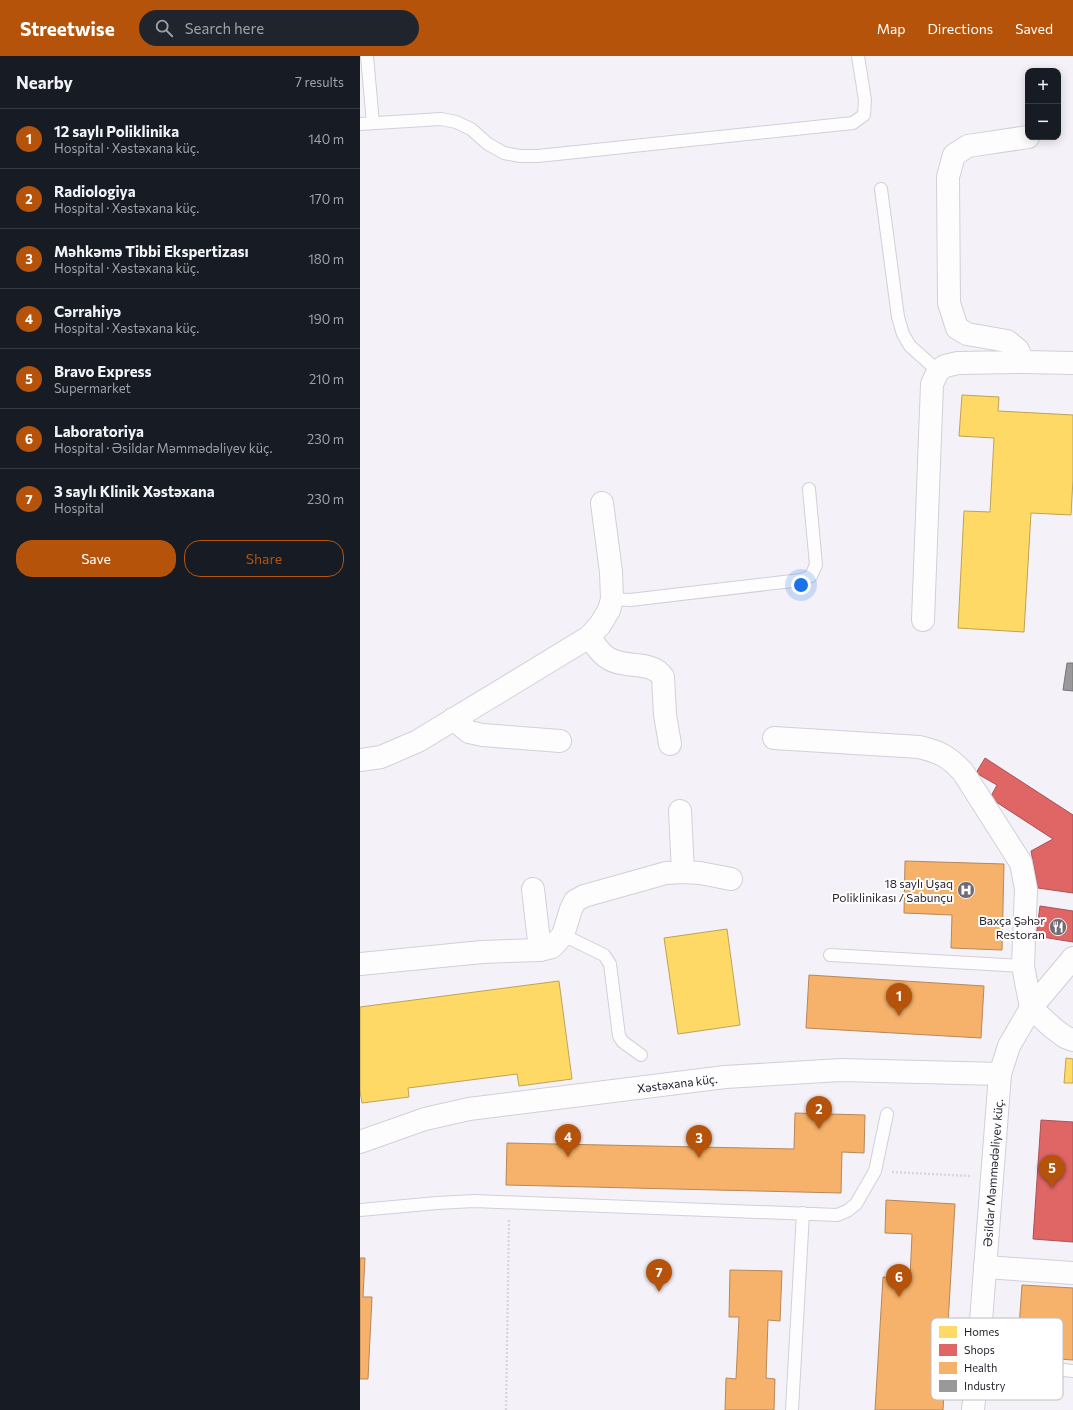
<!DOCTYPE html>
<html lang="en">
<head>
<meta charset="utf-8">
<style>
  :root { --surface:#171b24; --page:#20242c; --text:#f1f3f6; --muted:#9ea1a6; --line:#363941; --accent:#b45309 }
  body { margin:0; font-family:Commissioner,sans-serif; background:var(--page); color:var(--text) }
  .controls { position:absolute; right:12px; top:12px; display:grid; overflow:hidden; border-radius:8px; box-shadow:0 2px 10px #0003 }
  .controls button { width:36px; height:36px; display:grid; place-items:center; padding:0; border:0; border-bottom:1px solid var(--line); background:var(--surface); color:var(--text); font:20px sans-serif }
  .you { position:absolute; left:441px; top:529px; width:14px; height:14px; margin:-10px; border:3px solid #fff; border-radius:50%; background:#1a73e8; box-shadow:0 0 0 6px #1a73e833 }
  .badge { display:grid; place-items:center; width:26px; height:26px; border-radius:50%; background:var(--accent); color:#fff; font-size:13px; font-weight:700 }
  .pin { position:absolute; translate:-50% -33px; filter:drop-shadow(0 1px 2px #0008) }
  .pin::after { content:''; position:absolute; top:21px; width:14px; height:12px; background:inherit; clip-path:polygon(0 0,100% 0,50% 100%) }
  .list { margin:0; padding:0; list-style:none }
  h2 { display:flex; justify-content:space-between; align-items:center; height:52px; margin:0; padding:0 16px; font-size:17px }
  h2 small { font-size:13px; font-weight:400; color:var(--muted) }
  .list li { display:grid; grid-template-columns:26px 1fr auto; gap:12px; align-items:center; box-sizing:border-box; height:60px; padding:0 16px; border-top:1px solid var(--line) }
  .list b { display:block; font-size:15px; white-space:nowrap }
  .list p { margin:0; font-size:13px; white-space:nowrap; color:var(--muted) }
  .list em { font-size:13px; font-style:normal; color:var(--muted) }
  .actions { display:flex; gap:8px; padding:12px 16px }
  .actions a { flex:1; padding:9px 0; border:1px solid var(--accent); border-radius:16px; text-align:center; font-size:14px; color:var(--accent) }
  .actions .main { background:var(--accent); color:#fff }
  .icon { flex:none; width:22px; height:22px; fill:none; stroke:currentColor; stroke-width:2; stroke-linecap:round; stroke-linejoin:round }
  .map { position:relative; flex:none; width:713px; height:1354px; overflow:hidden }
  header { display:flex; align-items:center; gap:24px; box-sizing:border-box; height:56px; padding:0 20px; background:var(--accent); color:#fff }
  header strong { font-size:19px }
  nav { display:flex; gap:22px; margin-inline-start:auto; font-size:14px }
  .search { width:280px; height:36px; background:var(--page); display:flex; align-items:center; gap:10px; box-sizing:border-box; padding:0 14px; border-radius:22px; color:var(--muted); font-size:15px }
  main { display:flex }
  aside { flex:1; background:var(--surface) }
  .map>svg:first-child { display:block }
</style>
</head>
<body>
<header>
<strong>Streetwise</strong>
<div class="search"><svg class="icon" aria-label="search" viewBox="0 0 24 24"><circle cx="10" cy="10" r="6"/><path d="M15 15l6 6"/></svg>Search here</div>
<nav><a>Map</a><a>Directions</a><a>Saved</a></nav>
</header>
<main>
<aside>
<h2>Nearby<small>7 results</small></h2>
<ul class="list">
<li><span class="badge">1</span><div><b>12 saylı Poliklinika</b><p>Hospital · Xəstəxana küç.</p></div><em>140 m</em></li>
<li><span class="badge">2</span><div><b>Radiologiya</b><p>Hospital · Xəstəxana küç.</p></div><em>170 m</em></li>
<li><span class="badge">3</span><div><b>Məhkəmə Tibbi Ekspertizası</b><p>Hospital · Xəstəxana küç.</p></div><em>180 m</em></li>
<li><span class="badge">4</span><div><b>Cərrahiyə</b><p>Hospital · Xəstəxana küç.</p></div><em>190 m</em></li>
<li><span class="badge">5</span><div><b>Bravo Express</b><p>Supermarket</p></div><em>210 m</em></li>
<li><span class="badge">6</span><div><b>Laboratoriya</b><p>Hospital · Əsildar Məmmədəliyev küç.</p></div><em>230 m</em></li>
<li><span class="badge">7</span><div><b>3 saylı Klinik Xəstəxana</b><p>Hospital</p></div><em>230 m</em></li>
</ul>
<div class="actions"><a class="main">Save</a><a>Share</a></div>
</aside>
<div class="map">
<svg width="713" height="1354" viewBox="0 0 713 1354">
  <rect width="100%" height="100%" fill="#f4f2f8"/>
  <path fill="#ffd966" stroke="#bea355" d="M602,339L639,341L638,355L713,359V423L711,459L671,457L664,576L598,572L604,455L630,456L634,382L599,380Z
    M367,873L380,969L318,978L304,882Z
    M199,925L212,1023L159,1030L157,1018L48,1032L49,1041L2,1047L0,1035V951Z
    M706,1002L713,1003V1027H704Z"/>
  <path fill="#e06666" stroke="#a85255" d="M625,702L713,759V837L678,832L671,795L693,783L630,742L637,729L616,717Z
    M680,850L713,855V886L676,880Z
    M681,1064L713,1066V1186L673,1183Z"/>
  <path fill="#f6b26b" stroke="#b88759" d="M545,805L644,808L642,894L591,892L592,859L544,857Z
    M449,919L624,930L621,982L446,972Z
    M435,1057L505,1059L504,1097L482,1096L481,1137L146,1129L147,1087L434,1093Z
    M526,1144L595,1148L583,1354H515L523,1221L550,1222L552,1178L525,1177Z
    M0,1202H5L3,1241H12L8,1323H0Z
    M370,1214L422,1215L420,1265L408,1264L406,1322L415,1323L414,1354H365L366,1322L376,1323L379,1261H369Z
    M662,1229L713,1232V1304L657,1300Z"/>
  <path fill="#999" stroke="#777679" d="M707,607H713V635L703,634Z"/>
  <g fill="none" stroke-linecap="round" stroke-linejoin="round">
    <defs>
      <path id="service" d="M7,0L13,67
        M0,68L81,63L96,66L111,73L128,88L144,97L160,100H178L493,67L504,59L505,44L498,0
        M521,133L538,261L543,278L550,290L578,315
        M252,543L270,544L441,524L451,520L456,509L449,433
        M203,879L244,899L250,908L259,980L263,986L281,999
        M470,899L663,910
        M0,1154L77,1147L114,1145L477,1159L487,1155L496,1148L515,1115L527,1058
        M618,1304L713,1315
        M432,1354L443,1157"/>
      <path id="minor" d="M663,306L658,294L647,285L607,278L597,272L589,247L588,121L594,99L608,90L668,81
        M563,564L572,328L578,315L585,310L598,307L663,306L713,307
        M229,581C235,588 239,597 248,602C264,613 292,604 303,621L305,659L310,688
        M93,663L109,676L123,679L200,685
        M414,682L559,691C580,696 588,700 603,716L661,807L666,833L663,910L671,952L693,972L705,981L713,984
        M0,704L21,701L58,685L229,581L240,569L249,554L252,543L251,516L242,447
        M320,755L323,816
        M173,833L180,894
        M0,908L122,896L180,894L192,891L203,879L211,853L215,845L224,840L306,817L323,816L340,817L371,823
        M625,1211L713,1217"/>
      <g id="tertiary">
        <path id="s1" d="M0,1086L65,1063L109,1053L365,1021L481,1014L640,1018"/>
        <path id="s2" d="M613,1354L618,1304L640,1018L649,990L671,952L713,902"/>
      </g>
    </defs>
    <use href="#service" stroke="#d2cfd7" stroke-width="14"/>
    <use href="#minor" stroke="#d2cfd7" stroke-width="24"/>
    <use href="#tertiary" stroke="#d2cfd7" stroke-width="24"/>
    <path stroke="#d8d8d9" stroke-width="2.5" stroke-dasharray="2 2" stroke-linecap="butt" d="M532,1116L610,1120
      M146,1354L149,1163"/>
    <use href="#service" stroke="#fdfdfe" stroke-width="12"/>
    <use href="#minor" stroke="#fdfdfe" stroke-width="22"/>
    <use href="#tertiary" stroke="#fdfdfe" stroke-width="22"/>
  </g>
  <defs>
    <symbol id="hospital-disc" viewBox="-11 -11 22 22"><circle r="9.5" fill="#6f6c75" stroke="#fff"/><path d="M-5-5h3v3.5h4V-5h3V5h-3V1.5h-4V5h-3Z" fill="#fff"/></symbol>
    <symbol id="restaurant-disc" viewBox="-11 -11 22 22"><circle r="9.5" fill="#6f6c75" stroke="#fff"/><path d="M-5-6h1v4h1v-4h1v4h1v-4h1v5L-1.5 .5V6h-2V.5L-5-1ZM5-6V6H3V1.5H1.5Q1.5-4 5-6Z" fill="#fff"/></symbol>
  </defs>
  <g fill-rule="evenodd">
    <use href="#hospital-disc" x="596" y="824" width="20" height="20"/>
    <use href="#restaurant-disc" x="688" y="861" width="20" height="20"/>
  </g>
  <g text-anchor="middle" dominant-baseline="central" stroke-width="4" stroke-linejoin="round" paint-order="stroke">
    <g font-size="12" fill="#27242e" stroke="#fff" text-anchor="end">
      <text x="593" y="827">18 saylı Uşaq<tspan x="593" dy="14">Poliklinikası / Sabunçu</tspan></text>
      <text x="685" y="864">Baxça Şəhər<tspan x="685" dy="14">Restoran</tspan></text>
    </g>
    <g font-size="12" fill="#27242e" stroke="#fff">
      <text stroke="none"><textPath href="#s1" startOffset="324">Xəstəxana küç.</textPath></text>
      <text stroke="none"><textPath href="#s2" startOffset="238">Əsildar Məmmədəliyev küç.</textPath></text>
    </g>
  </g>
  <rect x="571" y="1262" width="132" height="82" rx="6" fill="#fff" stroke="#bebdc0" stroke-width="1"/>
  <rect x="579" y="1270" width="18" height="12" fill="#ffd966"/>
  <rect x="579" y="1288" width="18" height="12" fill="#e06666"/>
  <rect x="579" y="1306" width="18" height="12" fill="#f6b26b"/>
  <rect x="579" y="1324" width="18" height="12" fill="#999"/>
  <g font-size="11" fill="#27242e">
    <text x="604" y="1280">Homes</text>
    <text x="604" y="1298">Shops</text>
    <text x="604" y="1316">Health</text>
    <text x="604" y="1334">Industry</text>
  </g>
</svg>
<div class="controls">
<button>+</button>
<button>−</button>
</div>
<div class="you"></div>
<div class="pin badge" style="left:539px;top:960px">1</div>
<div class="pin badge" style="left:459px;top:1073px">2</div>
<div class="pin badge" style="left:339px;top:1102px">3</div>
<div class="pin badge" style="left:208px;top:1101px">4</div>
<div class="pin badge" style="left:692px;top:1132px">5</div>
<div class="pin badge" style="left:539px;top:1241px">6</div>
<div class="pin badge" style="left:299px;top:1236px">7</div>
</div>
</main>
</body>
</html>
